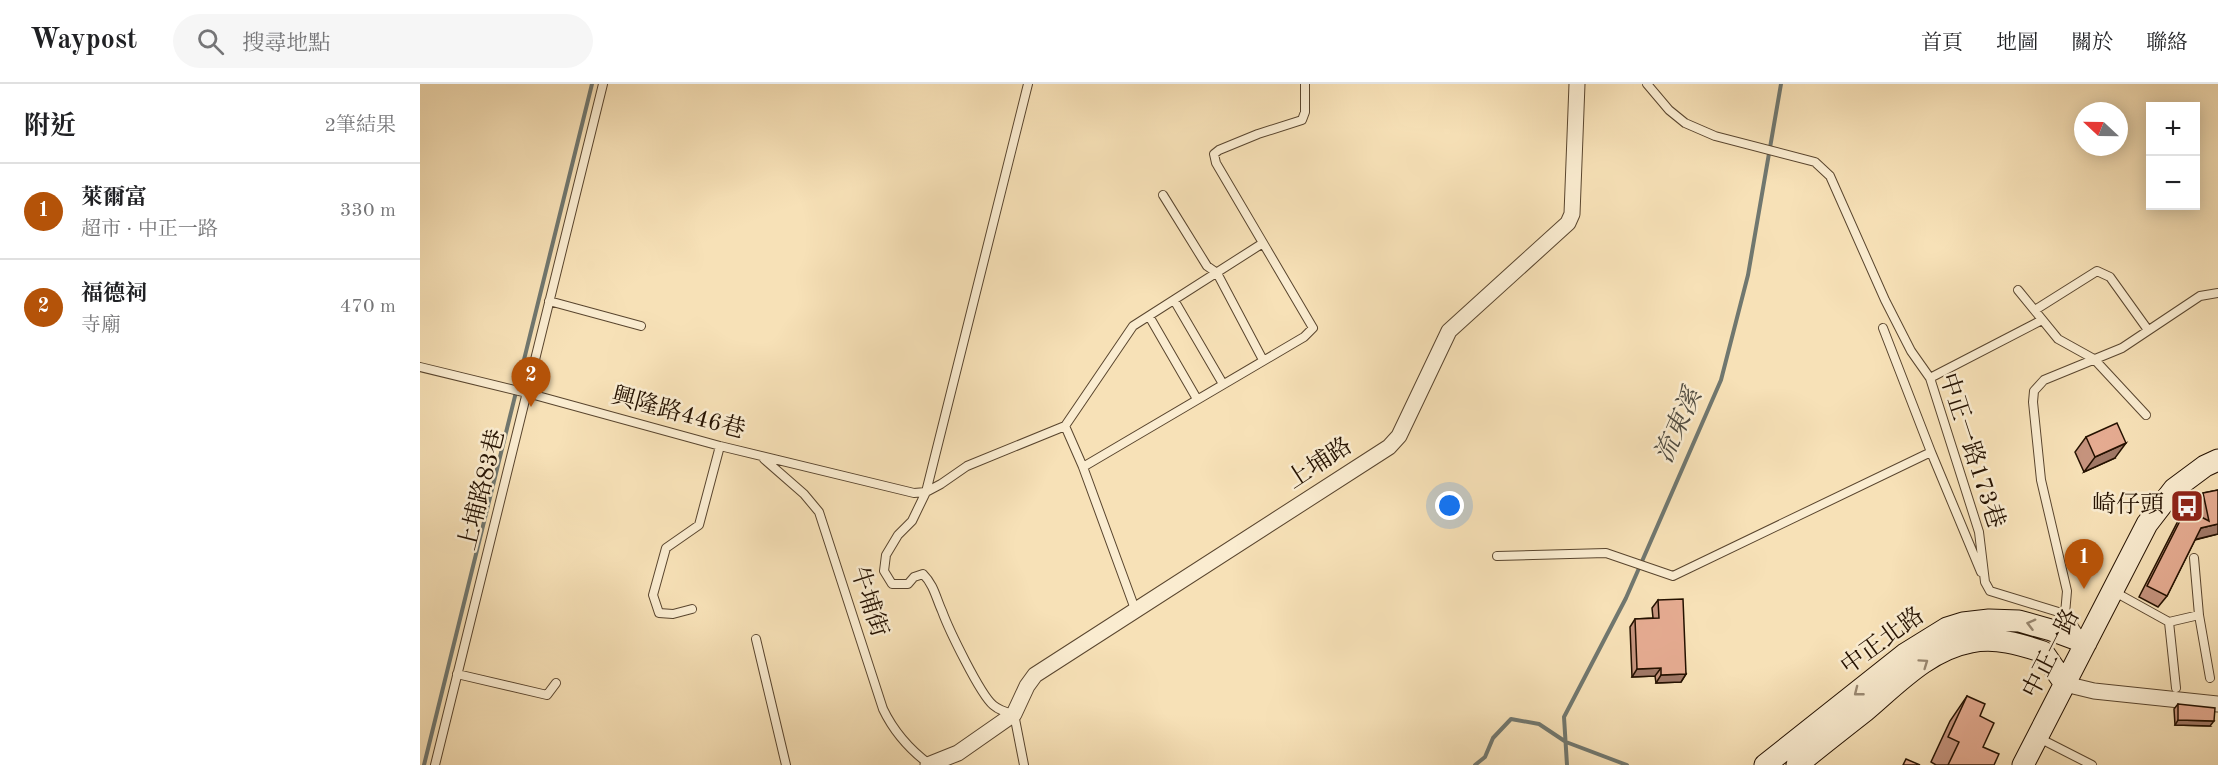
<!DOCTYPE html>
<html lang="zh-TW">
<head>
<meta charset="utf-8">
<style>
  :root { --surface:#fff; --page:#f6f6f6; --text:#202124; --muted:#757577; --line:#e0e0e0; --accent:#b45309 }
  body { margin:0; font-family:"Old Standard TT","Noto Serif TC",serif; background:var(--page); color:var(--text) }
  .controls { position:absolute; right:18px; top:18px; display:grid; overflow:hidden; border-radius:0px; box-shadow:0 3px 15px #0003 }
  .controls button { width:54px; height:54px; display:grid; place-items:center; padding:0; border:0; border-bottom:2px solid var(--line); background:var(--surface); color:var(--text); font:30px sans-serif }
  .compass { position:absolute; left:1654px; top:18px; width:54px; height:54px; border-radius:50%; background:var(--surface); box-shadow:0 3px 15px #0003; rotate:292deg }
  .you { position:absolute; left:1030px; top:422px; width:21px; height:21px; margin:-15px; border:4px solid #fff; border-radius:50%; background:#1a73e8; box-shadow:0 0 0 9px #1a73e833 }
  .badge { display:grid; place-items:center; width:39px; height:39px; border-radius:50%; background:var(--accent); color:#fff; font-size:20px; font-weight:700 }
  .pin { position:absolute; translate:-50% -50px; filter:drop-shadow(0 2px 3px #0008) }
  .pin::after { content:''; position:absolute; top:32px; width:21px; height:18px; background:inherit; clip-path:polygon(0 0,100% 0,50% 100%) }
  .list { margin:0; padding:0; list-style:none }
  h2 { display:flex; justify-content:space-between; align-items:center; height:78px; margin:0; padding:0 24px; font-size:26px }
  h2 small { font-size:20px; font-weight:400; color:var(--muted) }
  .list li { display:grid; grid-template-columns:39px 1fr auto; gap:18px; align-items:center; box-sizing:border-box; height:96px; padding:0 24px; border-top:2px solid var(--line) }
  .list b { display:block; font-size:22px; white-space:nowrap }
  .list p { margin:0; font-size:20px; white-space:nowrap; color:var(--muted) }
  .list em { font-size:20px; font-style:normal; color:var(--muted) }
  .icon { flex:none; width:33px; height:33px; fill:none; stroke:currentColor; stroke-width:2; stroke-linecap:round; stroke-linejoin:round }
  .map { position:relative; flex:none; width:1798px; height:681px; overflow:hidden }
  header { display:flex; align-items:center; gap:36px; box-sizing:border-box; height:84px; padding:0 30px; background:var(--surface); border-bottom:2px solid var(--line) }
  header strong { font-size:28px }
  nav { display:flex; gap:33px; margin-inline-start:auto; font-size:21px }
  .search { width:420px; height:54px; background:var(--page); display:flex; align-items:center; gap:15px; box-sizing:border-box; padding:0 21px; border-radius:33px; color:var(--muted); font-size:22px }
  main { display:flex }
  aside { flex:1; background:var(--surface) }
  .map>svg:first-child { display:block }
</style>
</head>
<body>
<header>
<strong>Waypost</strong>
<div class="search"><svg class="icon" aria-label="search" viewBox="0 0 24 24"><circle cx="10" cy="10" r="6"/><path d="M15 15l6 6"/></svg>搜尋地點</div>
<nav><a>首頁</a><a>地圖</a><a>關於</a><a>聯絡</a></nav>
</header>
<main>
<aside>
<h2>附近<small>2筆結果</small></h2>
<ul class="list">
<li><span class="badge">1</span><div><b>萊爾富</b><p>超市 · 中正一路</p></div><em>330 m</em></li>
<li><span class="badge">2</span><div><b>福德祠</b><p>寺廟</p></div><em>470 m</em></li>
</ul>
</aside>
<div class="map">
<svg width="1798" height="681" viewBox="0 0 1798 681">
  <rect width="100%" height="100%" fill="#f7e1b7"/>
  <filter id="stains"><feTurbulence type="fractalNoise" baseFrequency=".00333" numOctaves="4"/><feColorMatrix values="0 0 0 0 .2 0 0 0 0 .09 0 0 0 0 .02 0 0 0 .5 -.17"/></filter>
  <radialGradient id="worn" r=".72"><stop offset=".6" stop-color="#630" stop-opacity="0"/><stop offset="1" stop-color="#630" stop-opacity=".3"/></radialGradient>
  <g fill="none" stroke-linecap="round" stroke-linejoin="round">
    <path stroke="#70776f" stroke-width="4" d="M4,681L172,0
      M1055,681L1065,673L1073,654L1091,635L1119,640L1146,658L1207,681
      M1147,681L1144,633L1206,514L1301,296L1328,191L1361,0"/>
    <defs>
      <path id="service" d="M1227,0L1249,26L1265,39L1295,52L1395,78L1410,92L1465,216L1491,267L1510,294L1559,448L1565,498L1570,507L1645,530L1660,551
        M743,111L787,182L797,189L843,276
        M1598,206L1638,255L1674,275L1726,331
        M754,216L803,300
        M129,217L221,242
        M1615,226L1677,187L1690,193L1728,246
        M729,232L777,315
        M1463,244L1511,368
        M0,283L107,309L300,362L494,409L506,408L521,400L547,382L645,342L713,242L843,159
        M1510,294L1622,236
        M645,342L663,383L715,525
        M344,375L384,410L399,428L463,625C474,648 489,665 509,680
        M663,383L884,253L893,244L796,79L794,70L799,66L838,50L882,36L885,28V0
        M1077,472L1186,469L1253,492L1511,368L1561,488
        M1693,507L1749,538L1756,604
        M272,525L253,530L239,529L233,511L246,464L279,441L300,362
        M1645,530L1647,507L1621,396L1613,318L1614,307L1624,296L1702,264L1780,212L1798,209
        M1779,531L1790,594
        M1749,538L1779,531L1774,474
        M336,555L366,681
        M37,590L127,611L136,599
        M1619,654L1672,681
        M15,681L183,0
        M604,681L594,630C586,628 580,627 573,621C560,610 529,546 522,527C516,514 514,501 503,490L494,493L488,500H472L464,487L466,471L478,451L492,437L506,408L608,0"/>
      <path id="minor" d="M1645,600L1674,607L1798,620
        M508,681L538,669L594,630L607,602L615,591L969,363L979,352L1029,247L1148,139L1152,130L1157,0"/>
      <path id="secondary" d="M1345,681L1485,570L1527,544L1543,539L1569,536L1599,537L1631,546L1666,559
        M1377,681C1399,663 1422,645 1445,627C1477,600 1508,566 1551,558C1575,553 1600,560 1623,568L1645,600
        M1603,681L1727,440L1754,405L1785,382L1798,376"/>
    </defs>
    <use href="#service" stroke="#59452e" stroke-width="10"/>
    <use href="#minor" stroke="#59452e" stroke-width="17"/>
    <use href="#secondary" stroke="#241100" stroke-width="23"/>
    <use href="#service" stroke="#faecd0" stroke-width="8"/>
    <use href="#minor" stroke="#faecd0" stroke-width="15"/>
    <use href="#secondary" stroke="#faecd0" stroke-width="21"/>
  </g>
  <path fill="#c5937d" stroke="#241100" stroke-width="1.5" d="M1666,353L1695,374L1664,388L1655,368Z
    M1798,406V450L1775,456L1747,512L1738,523L1719,513L1758,437L1766,425L1776,430L1774,421L1783,409Z
    M1238,516L1266,590L1261,598L1236,599L1235,592L1212,593L1210,543L1215,535L1233,534L1232,524Z
    M1547,612L1560,632L1563,663L1574,681H1516L1511,678L1530,637Z
    M1758,620L1790,642L1755,641L1754,625Z"/>
  <path fill="#a07866" stroke="#241100" stroke-width="1.5" d="M1706,359L1695,374L1664,388L1675,373Z
    M1798,440V450L1773,456L1781,444Z
    M1241,584L1235,592L1212,593L1217,585Z
    M1266,590L1261,598L1236,599L1241,591Z
    M1758,636L1794,637L1790,642L1755,641Z"/>
  <path fill="#e5ab91" stroke="#241100" stroke-width="1.5" d="M1697,339L1706,359L1675,373L1666,353Z
    M1798,406V440L1781,444L1747,512L1727,502L1766,425L1789,437L1783,409Z
    M1263,515L1266,590L1241,591V584L1217,585L1215,535L1239,534L1238,516Z
    M1547,612L1565,620L1560,632L1574,639L1563,663L1579,670L1574,681H1528L1539,658L1528,653Z
    M1758,620L1795,624L1794,637L1758,636Z
    M1486,675L1500,681H1483Z"/>
  <defs><path id="oneway-chevron" d="M-2-3.5L2.5 0L-2 3.5" fill="none" stroke-width="1.6" stroke-linecap="round" stroke-linejoin="round" transform="scale(1.5)"/></defs>
  <g stroke="#9a8972">
    <use href="#oneway-chevron" transform="translate(1611 540) rotate(-165)"/>
    <use href="#oneway-chevron" transform="translate(1504 579) rotate(-35)"/>
    <use href="#oneway-chevron" transform="translate(1438 608) rotate(142)"/>
  </g>
  <defs>
    <symbol id="bus-square" viewBox="-11 -11 22 22"><rect x="-9" y="-9" width="18" height="18" rx="4" fill="#8f2418" stroke="#faecd0"/><path d="M-5-6H5V4H4V6H2V4H-2V6H-4V4H-5ZM-3.5-4V0h7V-4ZM-3.5 1.2v1.5H-2V1.2ZM2 1.2v1.5H3.5V1.2Z" fill="#fff"/></symbol>
  </defs>
  <g fill-rule="evenodd">
    <use href="#bus-square" x="1748" y="403" width="38" height="38"/>
  </g>
  <g text-anchor="middle" dominant-baseline="central" stroke-width="5" stroke-linejoin="round" paint-order="stroke">
    <g font-size="24" fill="#241100" stroke="#faecd0">
      <text transform="translate(258 330) rotate(15)">興隆路446巷</text>
      <text transform="translate(1551 367) rotate(72)">中正一路173巷</text>
      <text transform="translate(900 380) rotate(-33)">上埔路</text>
      <text transform="translate(63 406) rotate(-76)">上埔路83巷</text>
      <text transform="translate(448 518) rotate(72)">牛埔街</text>
      <text transform="translate(1463 558) rotate(-36)">中正北路</text>
      <text transform="translate(1632 570) rotate(-63)">中正一路</text>
    </g>
    <g font-size="24" fill="#241100" stroke="#faecd0" text-anchor="end">
      <text x="1744" y="422">崎仔頭</text>
    </g>
    <g font-size="26" font-style="italic" fill="#504c41" stroke="#faecd0">
      <text transform="translate(1259 342) rotate(-66)">流東溪</text>
    </g>
  </g>
  <rect width="100%" height="100%" filter="url(#stains)"/>
  <rect width="100%" height="100%" fill="url(#worn)"/>
</svg>
<div class="controls">
<button>+</button>
<button>−</button>
</div>
<svg class="compass" viewBox="-18 -18 36 36"><path d="M0-13l5 13h-10z" fill="#e53935"/><path d="M0 13l5-13h-10z" fill="#757577"/></svg>
<div class="you"></div>
<div class="pin badge" style="left:1664px;top:505px">1</div>
<div class="pin badge" style="left:111px;top:323px">2</div>
</div>
</main>
</body>
</html>
